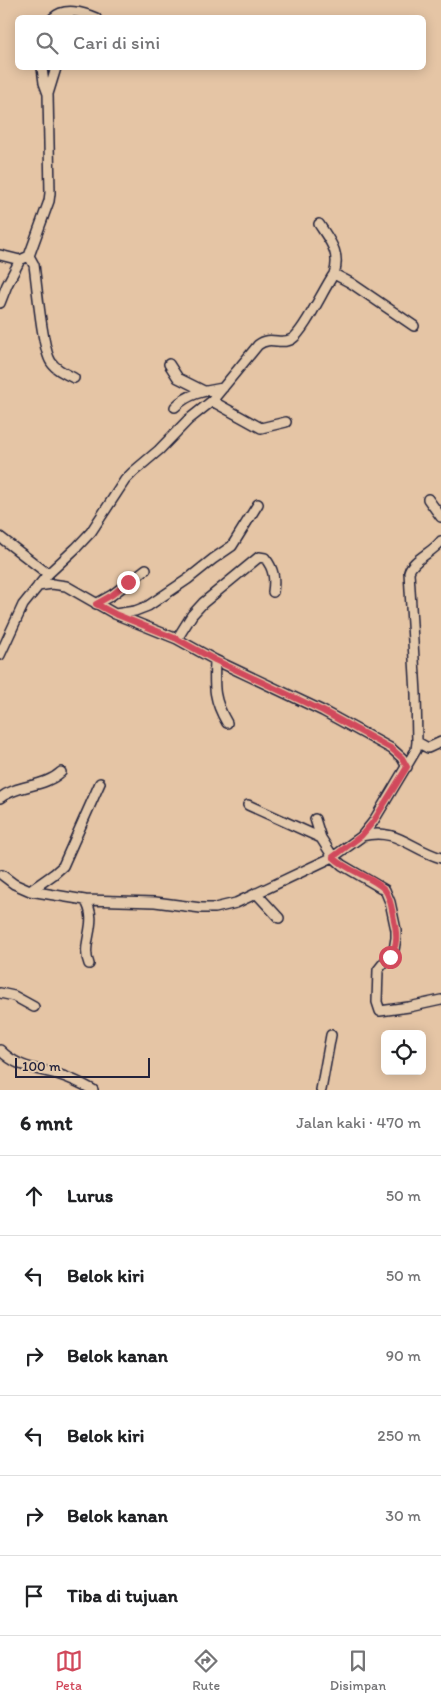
<!DOCTYPE html>
<html lang="id">
<head>
<meta charset="utf-8">
<style>
  :root { --surface:#fff; --page:#f6f6f6; --text:#202124; --muted:#757577; --line:#e0e0e0; --accent:#d1495b }
  body { margin:0; font-family:Itim,sans-serif; background:var(--page); color:var(--text) }
  .controls { position:absolute; right:15px; bottom:15px; display:grid; overflow:hidden; border-radius:8px; box-shadow:0 2px 12px #0003 }
  .controls button { width:45px; height:45px; display:grid; place-items:center; padding:0; border:0; border-bottom:1px solid var(--line); background:var(--surface); color:var(--text); font:25px sans-serif }
  .scale { position:absolute; left:15px; bottom:12px; width:135px; box-sizing:border-box; padding-left:5px; border:2px solid #22223b; border-top:0; font-size:14px; line-height:18px; white-space:nowrap; color:#22223b; -webkit-text-stroke:4px #e4c9ab; paint-order:stroke }
  .stop { position:absolute; width:15px; height:15px; margin:-11px; border:4px solid #d1495b; border-radius:50%; background:#fff }
  .stop.end { background:#d1495b; border-color:#fff; box-shadow:0 1px 5px #0008 }
  .list { margin:0; padding:0; list-style:none }
  h2 { display:flex; justify-content:space-between; align-items:center; height:65px; margin:0; padding:0 20px; font-size:21px }
  h2 small { font-size:16px; font-weight:400; color:var(--muted) }
  .list li { display:grid; grid-template-columns:32px 1fr auto; gap:15px; align-items:center; box-sizing:border-box; height:80px; padding:0 20px; border-top:1px solid var(--line) }
  .list b { display:block; font-size:19px; white-space:nowrap }
  .list em { font-size:16px; font-style:normal; color:var(--muted) }
  .icon { flex:none; width:28px; height:28px; fill:none; stroke:currentColor; stroke-width:2; stroke-linecap:round; stroke-linejoin:round }
  .map { position:relative; flex:none; width:441px; height:1090px; overflow:hidden }
  .search { position:absolute; background:var(--surface); box-shadow:0 2px 12px #0003; left:15px; right:15px; top:15px; height:55px; display:flex; align-items:center; gap:12px; box-sizing:border-box; padding:0 18px; border-radius:8px; color:var(--muted); font-size:19px }
  .sheet { height:545px; background:var(--surface) }
  nav { display:flex; justify-content:space-around; align-items:center; box-sizing:border-box; height:70px; border-top:1px solid var(--line); background:var(--surface); font-size:14px; color:var(--muted) }
  nav a { display:grid; justify-items:center; gap:2px }
  nav .on { color:var(--accent) }
  .map>svg:first-child { display:block }
</style>
</head>
<body>
<div class="map">
<svg width="441" height="1090" viewBox="0 0 441 1090">
  <rect width="100%" height="100%" fill="#e5c5a5"/>
  <filter id="ink" filterUnits="userSpaceOnUse"><feTurbulence type="fractalNoise" baseFrequency=".02" numOctaves="2"/><feDisplacementMap in="SourceGraphic" scale="10" xChannelSelector="R" yChannelSelector="G"/><feConvolveMatrix kernelMatrix="1 2 1 2 8 2 1 2 1" color-interpolation-filters="sRGB"/></filter>
  <g filter="url(#ink)">
    <g fill="none" stroke-linecap="round" stroke-linejoin="round">
      <defs>
        <path id="minor" d="M53,18C64,7 83,12 96,18
          M48,94L56,68
          M319,224C330,241 341,253 334,274
          M0,255L20,260L29,256L49,201L50,193L48,94L44,83L42,68
          M29,256L34,265C37,285 42,349 51,362C56,370 66,374 74,378
          M0,303L7,285L20,260
          M169,364L178,378L204,391
          M212,401L261,428L286,422
          M175,407C188,393 205,391 223,388
          M428,499L441,517
          M0,537L48,574
          M38,586L52,584L66,586L115,614L177,639L215,660L323,711L392,749L402,758L407,767
          M96,604L112,595L146,569
          M115,614L135,611L148,606L188,579L213,559L232,546L258,504
          M177,639L192,615L203,603L259,557L265,558C274,569 275,579 273,592
          M0,655L23,605L48,574L76,548L91,532L125,480L133,472L159,450L188,420L212,401L258,345C271,335 280,346 292,339C304,332 324,288 334,274L351,283L414,326
          M215,660C214,687 213,699 227,723
          M417,742L428,748L441,742
          M0,798C18,784 44,788 61,772
          M248,805L321,838L333,857L342,865L385,890L390,902L396,930V938L394,950L378,970L377,1002L380,1011L409,1007L441,1000
          M315,819L321,838
          M362,836C396,827 410,849 441,858
          M2,875L14,884L30,891L85,900L155,902L201,908H215L236,903L333,857L361,837L373,822L416,750L417,742L416,694L409,572C412,560 432,553 441,541
          M30,891L54,874L63,866L100,783
          M256,893L279,918
          M85,900C100,922 80,943 89,964
          M0,993L14,996L34,1007
          M0,1050C18,1068 34,1068 57,1074C70,1078 81,1083 93,1090
          M321,1090L331,1035"/>
      </defs>
      <use href="#minor" stroke="#22223b" stroke-width="12"/>
      <use href="#minor" stroke="#e4c9ab" stroke-width="9"/>
    </g>
  </g>
  <g fill="none" stroke-linecap="round" stroke-linejoin="round" filter="url(#ink)">
    <path stroke="#d1495b" stroke-width="6" d="M128,582L112,595L96,604L115,614L177,639L215,660L323,711L392,749L402,758L407,767L373,822L361,836L333,857C348,872 374,877 385,890C391,898 392,911 394,920C397,934 398,945 390,957"/>
  </g>
</svg>
<div class="controls">
<button><svg class="icon" aria-label="locate" viewBox="0 0 24 24"><circle cx="12" cy="12" r="6"/><path d="M12 2v4M12 18v4M2 12h4M18 12h4"/></svg></button>
</div>
<div class="scale">100 m</div>
<div class="stop" style="left:390px;top:957px"></div>
<div class="stop end" style="left:128px;top:582px"></div>
<div class="search"><svg class="icon" aria-label="search" viewBox="0 0 24 24"><circle cx="10" cy="10" r="6"/><path d="M15 15l6 6"/></svg>Cari di sini</div>
</div>
<section class="sheet">
<h2>6 mnt<small>Jalan kaki · 470 m</small></h2>
<ul class="list">
<li><svg class="icon" aria-label="ahead" viewBox="0 0 24 24"><path d="M12 20V5M6 11l6-6 6 6"/></svg><div><b>Lurus</b></div><em>50 m</em></li>
<li><svg class="icon" aria-label="left" viewBox="0 0 24 24"><path d="M17 20v-9H6M10 6l-5 5 5 5"/></svg><div><b>Belok kiri</b></div><em>50 m</em></li>
<li><svg class="icon" aria-label="right" viewBox="0 0 24 24"><path d="M7 20v-9h11M14 6l5 5-5 5"/></svg><div><b>Belok kanan</b></div><em>90 m</em></li>
<li><svg class="icon" aria-label="left" viewBox="0 0 24 24"><path d="M17 20v-9H6M10 6l-5 5 5 5"/></svg><div><b>Belok kiri</b></div><em>250 m</em></li>
<li><svg class="icon" aria-label="right" viewBox="0 0 24 24"><path d="M7 20v-9h11M14 6l5 5-5 5"/></svg><div><b>Belok kanan</b></div><em>30 m</em></li>
<li><svg class="icon" aria-label="arrive" viewBox="0 0 24 24"><path d="M6 21V4h12l-3 4 3 4H6"/></svg><div><b>Tiba di tujuan</b></div></li>
</ul>
</section>
<nav>
<a class="on"><svg class="icon" aria-label="map" viewBox="0 0 24 24"><path d="M3 6l6-2 6 2 6-2v14l-6 2-6-2-6 2zM9 4v14M15 6v14"/></svg>Peta</a>
<a><svg class="icon" aria-label="directions" viewBox="0 0 24 24"><path d="M12 3l9 9-9 9-9-9zM9 14v-3h6M13 9l2 2-2 2"/></svg>Rute</a>
<a><svg class="icon" aria-label="saved" viewBox="0 0 24 24"><path d="M7 4h10v16l-5-4-5 4z"/></svg>Disimpan</a>
</nav>
</body>
</html>
